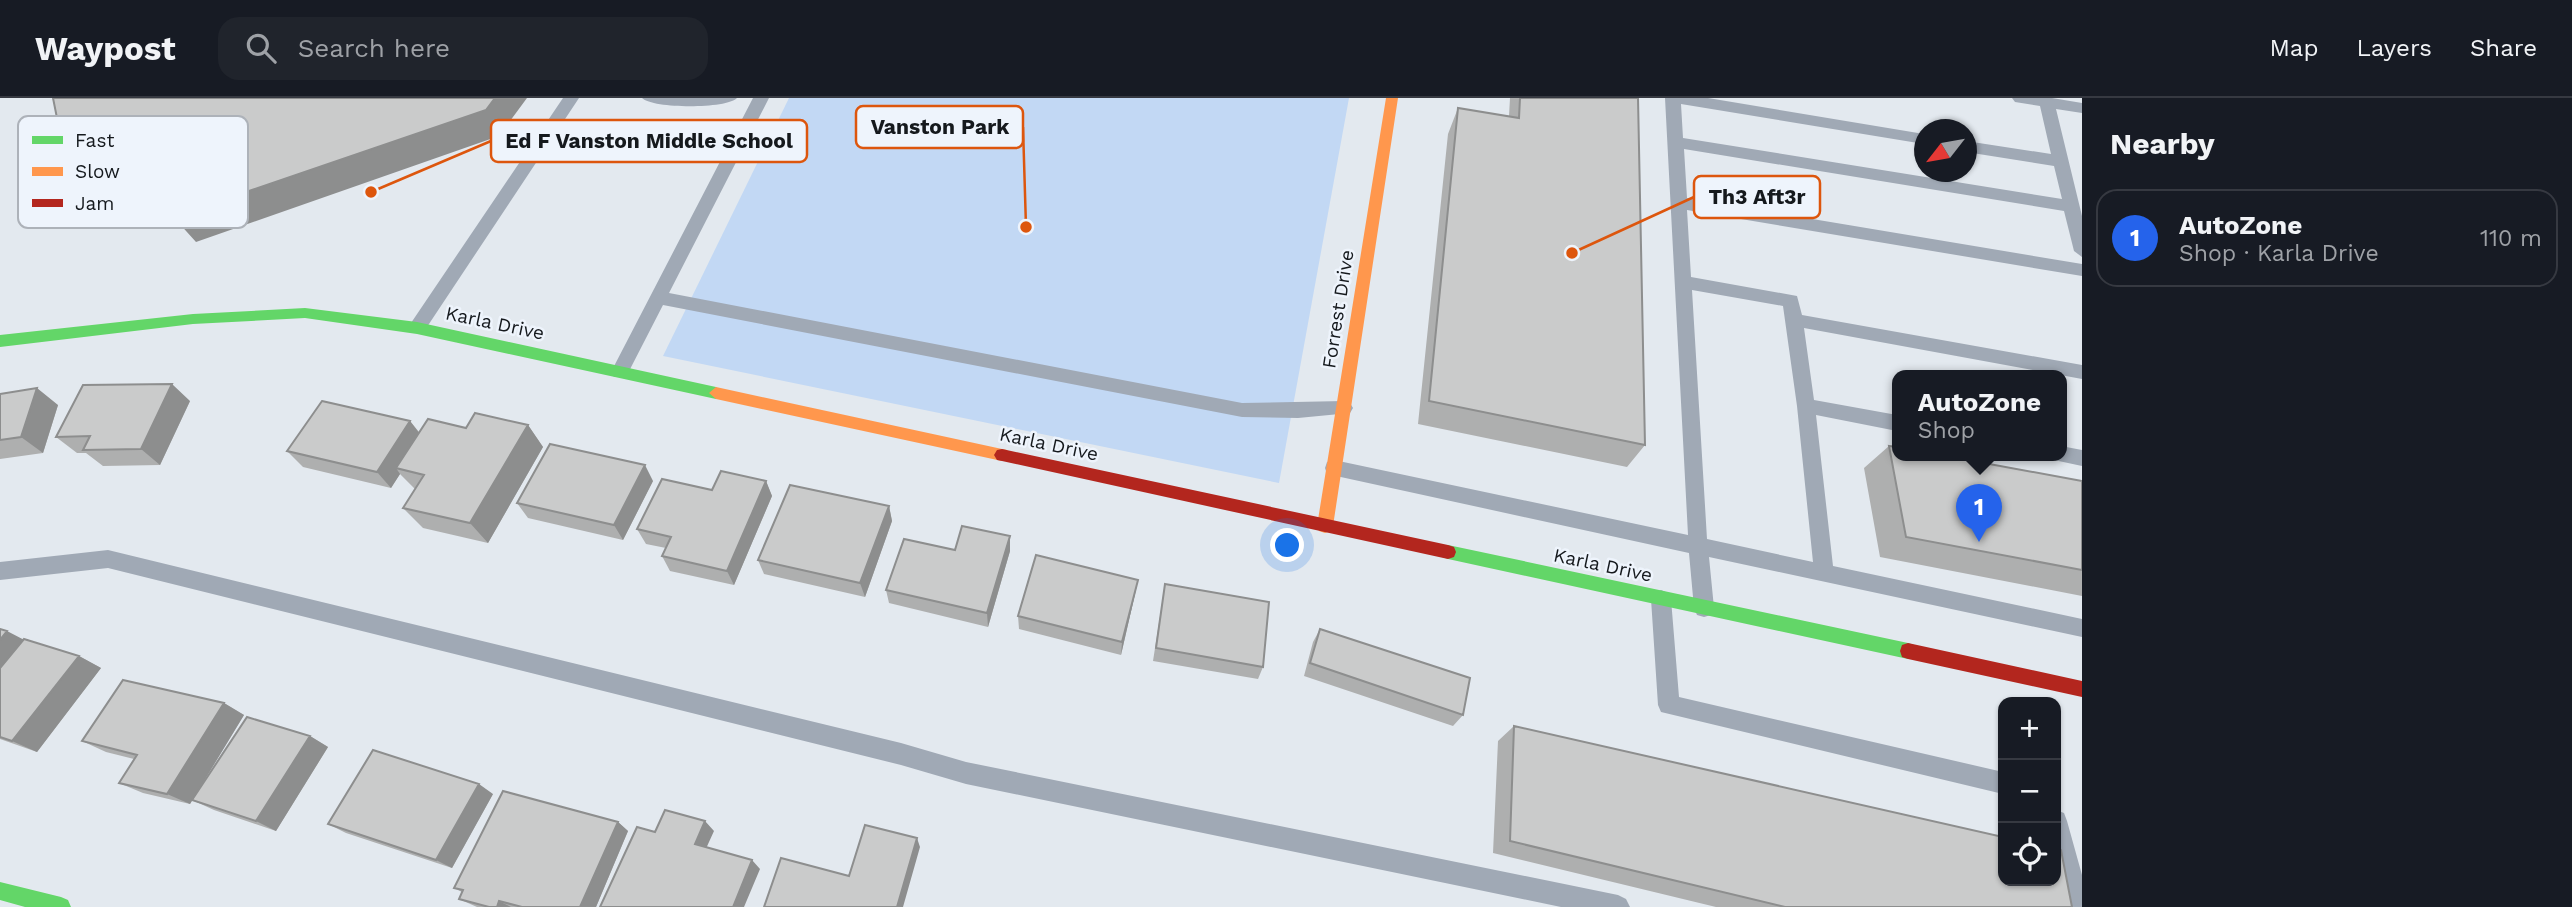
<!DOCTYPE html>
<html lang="en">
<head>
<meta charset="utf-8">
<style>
  :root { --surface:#171b24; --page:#20242c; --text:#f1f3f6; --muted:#9ea1a6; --line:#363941; --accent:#2563eb }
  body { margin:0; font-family:"Work Sans",sans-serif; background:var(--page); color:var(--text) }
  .controls { position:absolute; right:21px; bottom:21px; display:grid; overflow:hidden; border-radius:14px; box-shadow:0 2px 5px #0004 }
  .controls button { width:63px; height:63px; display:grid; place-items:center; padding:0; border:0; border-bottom:2px solid var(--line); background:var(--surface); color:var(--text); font:35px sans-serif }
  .compass { position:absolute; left:1914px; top:21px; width:63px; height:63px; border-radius:50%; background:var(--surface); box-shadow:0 2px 5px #0004; rotate:239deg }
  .you { position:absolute; left:1288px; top:448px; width:24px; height:24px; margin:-18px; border:5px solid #fff; border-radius:50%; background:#1a73e8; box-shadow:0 0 0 10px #1a73e833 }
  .badge { display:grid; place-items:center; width:46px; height:46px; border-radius:50%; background:var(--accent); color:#fff; font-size:23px; font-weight:700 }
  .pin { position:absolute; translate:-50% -58px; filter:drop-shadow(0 2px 4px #0008) }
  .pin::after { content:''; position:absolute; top:37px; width:24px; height:21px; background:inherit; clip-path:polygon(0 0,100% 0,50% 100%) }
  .popup { position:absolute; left:1892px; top:272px; width:175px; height:91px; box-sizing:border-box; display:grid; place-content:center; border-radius:14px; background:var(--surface); filter:drop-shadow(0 2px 5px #0005); font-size:23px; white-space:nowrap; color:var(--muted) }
  .popup b { font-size:26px; color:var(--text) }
  .popup::after { content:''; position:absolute; left:50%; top:100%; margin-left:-14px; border:14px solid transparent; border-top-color:var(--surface) }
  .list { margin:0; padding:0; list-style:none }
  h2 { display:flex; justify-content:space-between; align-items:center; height:91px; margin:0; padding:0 28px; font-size:30px }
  h2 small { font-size:23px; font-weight:400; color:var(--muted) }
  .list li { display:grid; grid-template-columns:46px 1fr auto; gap:21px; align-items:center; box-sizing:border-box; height:98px; margin:0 14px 14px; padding:0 14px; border:2px solid var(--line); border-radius:21px }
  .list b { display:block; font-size:26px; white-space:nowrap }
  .list p { margin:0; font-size:23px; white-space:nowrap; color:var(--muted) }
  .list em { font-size:23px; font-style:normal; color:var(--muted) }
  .icon { flex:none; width:38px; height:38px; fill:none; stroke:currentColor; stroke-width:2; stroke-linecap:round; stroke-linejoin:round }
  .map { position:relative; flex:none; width:2082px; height:809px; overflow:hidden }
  header { display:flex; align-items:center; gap:42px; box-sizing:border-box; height:98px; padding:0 35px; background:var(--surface); border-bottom:2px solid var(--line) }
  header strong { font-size:33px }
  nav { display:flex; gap:38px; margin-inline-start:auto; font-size:24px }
  .search { width:490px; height:63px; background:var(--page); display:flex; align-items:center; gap:18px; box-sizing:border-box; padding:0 24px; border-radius:21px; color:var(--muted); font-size:26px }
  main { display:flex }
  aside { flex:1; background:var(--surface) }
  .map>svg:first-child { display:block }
</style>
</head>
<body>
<header>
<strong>Waypost</strong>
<div class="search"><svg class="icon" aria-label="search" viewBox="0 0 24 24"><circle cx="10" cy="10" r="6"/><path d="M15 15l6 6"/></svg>Search here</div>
<nav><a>Map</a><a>Layers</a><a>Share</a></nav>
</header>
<main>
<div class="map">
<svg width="2082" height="809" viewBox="0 0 2082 809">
  <rect width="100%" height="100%" fill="#e3e9ef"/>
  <path fill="#c2d8f4" d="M789,0H1349L1279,385L663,258Z"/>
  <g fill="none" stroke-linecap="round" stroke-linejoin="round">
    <path fill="#a0a9b5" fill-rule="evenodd" d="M563,0H579L423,235H411L408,230L411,225Z
      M642,0H737C727,11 653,11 642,0Z
      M753,0H769L669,195L1242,305L1344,303L1350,305L1353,310L1350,315L1298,320L1242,319L663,207L626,279H614L611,274Z
      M1665,0H1708L1924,36V46L1681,6L1683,40L2062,101L2054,68L1966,54V43L2051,56L2040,8L2015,4L2012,0H2052L2082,5V15L2056,11L2082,118V159L2074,153L2064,113L1684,51L1687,100L2082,166V178L1687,112L1691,179L1797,198L1802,217L2082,267V281L1804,230L1814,302L1897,317V333L1816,317L1833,468L2082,521V539L1709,459L1714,510L1711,517L1704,519L1697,517L1694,510L1689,455L1327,376L1325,370L1327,364L1334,362L1688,437ZM1692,192L1783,208L1797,308L1813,464L1707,441Z
      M2061,348L2082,352V368L2054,362L2053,358H2061Z
      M108,452L901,645L966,664L1618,797L1626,801L1630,809H1561L966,686L901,667L108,470L0,482V464Z
      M1661,492L1668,495L1671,501L1679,599L2003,674V696L1661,614L1658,607L1651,501L1654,495Z
      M2056,712L2064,715L2067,723L2082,777V809H2067L2056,765Z"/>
    <path fill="#63d668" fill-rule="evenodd" d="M305,210L417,224L716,289L723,295L716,301L417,236L305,220L193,226L0,249V237L193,216Z
      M1448,447L1908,545L1914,547L1916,553L1914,559L1908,561L1448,461L1442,459L1440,454L1442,449Z
      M0,784L61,799L68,802L71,809H25L0,802Z"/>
    <path fill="#ff974d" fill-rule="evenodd" d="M1386,0H1398L1333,428L1331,433L1325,435L1319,433L1317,428Z
      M716,289L1002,351L1007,352L1010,357L1007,362L1002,363L716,301L709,295Z"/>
    <path fill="#b3261e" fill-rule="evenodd" d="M1002,351L1448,447L1454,449L1456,454L1454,459L1448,461L1002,363L997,362L994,357L997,352Z
      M1908,545L2082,583V599L1908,561L1902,559L1900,553L1902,547Z"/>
  </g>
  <path fill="#aeafaf" d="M1510,0H1638L1645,347L1627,369L1418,326L1448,36L1458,10L1509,18Z
    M0,296L58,307L43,355L0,361Z
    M190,303L160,367L103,368L86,355H77L56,339Z
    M410,323L419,334L466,330L528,327L543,349L488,445L423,430L403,410L415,391L400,376L391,390L303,369L287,353Z
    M1889,348L2082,383V498L1880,459L1864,370Z
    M653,383L623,442L528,420L517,405Z
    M766,383L772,398L734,487L670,473L662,458L666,450L646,446L637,431L712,392Z
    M889,408L892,423L865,499L764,476L758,462Z
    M1010,438V453L988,529L889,505L886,492L955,452Z
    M1138,482L1135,496L1121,557L1019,531L1018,518Z
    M1165,486L1263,569L1258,581L1153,563Z
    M0,531L23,542L79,558L101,570L37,654L0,641Z
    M1320,531L1463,617L1453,628L1304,578L1313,544Z
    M224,605L244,617L190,706L143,695L119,685L134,661L106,654L82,643Z
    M1514,628L2072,809H1716L1493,755L1498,643Z
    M310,638L328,649L276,733L214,712L192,702Z
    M493,696L452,770L346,735L328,726Z
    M618,724L628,733L596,809H477L459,801L462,794L454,790Z"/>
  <path fill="#8d8e8e" d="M495,0H527L499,38L196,144L177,123L155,130L138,112L98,126L73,100L127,83L168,93Z
    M172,286L190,303L160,367L141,351Z
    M37,290L58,307L43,355L21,339Z
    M410,323L423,340L396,370L400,376L391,390L377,374Z
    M528,327L543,349L488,445L470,425Z
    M645,367L653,383L623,442L614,427Z
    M766,383L772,398L734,487L727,473Z
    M889,408L892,423L865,499L860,485Z
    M1010,438V453L988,529L987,515Z
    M1138,482L1135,496L1121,557L1122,544Z
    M7,533L32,546L0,586V542Z
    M79,558L101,570L37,654L12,643Z
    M224,605L244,617L190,706L167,696Z
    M310,638L328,649L276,733L256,723Z
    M479,686L493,696L452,770L436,762Z
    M705,723L714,733L704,755L695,746Z
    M618,724L628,733L596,809H580Z
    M917,740L920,749L903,809H897Z
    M752,762L760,771L744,809H733Z
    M499,803L511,809H497Z"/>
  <path fill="#cacbcb" stroke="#8d8e8e" stroke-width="2" d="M53,0H495L486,12L173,119L168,93L132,105L127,83L73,100Z
    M1520,0H1638L1645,347L1429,303L1458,10L1519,20Z
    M172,286L141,351L83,352L90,338L56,339L83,287Z
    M37,290L21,339L0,342V296Z
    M322,303L410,323L377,374L287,353Z
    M475,315L528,327L470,425L403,410L424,377L396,370L428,321L466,330Z
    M550,346L645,367L614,427L517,405Z
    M1889,348L1897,349V358H1946L2082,383V472L1906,439Z
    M721,373L766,383L727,473L662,458L671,439L637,431L662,381L712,392Z
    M790,387L889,408L860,485L758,462Z
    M962,428L1010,438L987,515L886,492L904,441L955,452Z
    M1036,457L1138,482L1122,544L1018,518Z
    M1165,486L1269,504L1263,569L1156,550Z
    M0,531L7,533L0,542Z
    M1320,531L1470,580L1463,617L1310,565Z
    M24,541L79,558L12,643L0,639V570Z
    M123,582L224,605L167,696L119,685L137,657L82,643Z
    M247,619L310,638L256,723L192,702Z
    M1514,628L2003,739V783H2056V751L2061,752L2072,809H1785L1510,743Z
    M373,652L479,686L436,762L328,726Z
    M503,693L618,724L580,809H522L499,803L497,809H489L459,801L463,792L454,790Z
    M665,712L705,723L695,746L752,762L733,809H600L637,729L655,734Z
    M865,727L917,740L897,809H764L781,760L849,778Z"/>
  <g text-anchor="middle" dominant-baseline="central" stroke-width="5" stroke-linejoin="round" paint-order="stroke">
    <g font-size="19" fill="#15191d" stroke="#eef4fc">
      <text transform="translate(1338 211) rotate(-81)">Forrest Drive</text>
      <text transform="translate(495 225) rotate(12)">Karla Drive</text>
      <text transform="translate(1049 346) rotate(12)">Karla Drive</text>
      <text transform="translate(1603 467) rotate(12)">Karla Drive</text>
    </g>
  </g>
  <rect x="18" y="18" width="230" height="112" rx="10" fill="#eef4fc" stroke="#adb2b9" stroke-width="2"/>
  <rect x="32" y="38" width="31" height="8" fill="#63d668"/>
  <rect x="32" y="69" width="31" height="9" fill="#ff974d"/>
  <rect x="32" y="101" width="31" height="8" fill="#b3261e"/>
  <g font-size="19" fill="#15191d">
    <text x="75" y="49">Fast</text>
    <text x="75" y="80">Slow</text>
    <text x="75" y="112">Jam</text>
  </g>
  <path fill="none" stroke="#dd560d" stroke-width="2.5" d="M1026 129L1023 29M371 94L491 43M1572 155L1694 99"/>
  <g fill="#dd560d" stroke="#eef4fc" stroke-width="2.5">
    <circle cx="1026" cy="129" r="7"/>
    <circle cx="371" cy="94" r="7"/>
    <circle cx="1572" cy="155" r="7"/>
  </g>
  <g fill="#eef4fc" stroke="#dd560d" stroke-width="2.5">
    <rect x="856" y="8" width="167" height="42" rx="7"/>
    <rect x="491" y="22" width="316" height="42" rx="7"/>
    <rect x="1694" y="78" width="126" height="42" rx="7"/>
  </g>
  <g font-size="21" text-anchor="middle" font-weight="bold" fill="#15191d">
    <text x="940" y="36">Vanston Park</text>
    <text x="649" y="50">Ed F Vanston Middle School</text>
    <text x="1757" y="106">Th3 Aft3r</text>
  </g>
</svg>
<div class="controls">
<button>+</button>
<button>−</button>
<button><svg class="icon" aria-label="locate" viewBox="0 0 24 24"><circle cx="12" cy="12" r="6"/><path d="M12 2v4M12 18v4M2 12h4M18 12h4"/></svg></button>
</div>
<svg class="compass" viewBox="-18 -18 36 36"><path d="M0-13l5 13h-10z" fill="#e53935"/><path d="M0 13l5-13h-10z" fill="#9ea1a6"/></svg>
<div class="you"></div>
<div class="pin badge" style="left:1979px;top:444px">1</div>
<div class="popup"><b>AutoZone</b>Shop</div>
</div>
<aside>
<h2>Nearby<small></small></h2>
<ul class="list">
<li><span class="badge">1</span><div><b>AutoZone</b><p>Shop · Karla Drive</p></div><em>110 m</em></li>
</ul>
</aside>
</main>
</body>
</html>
